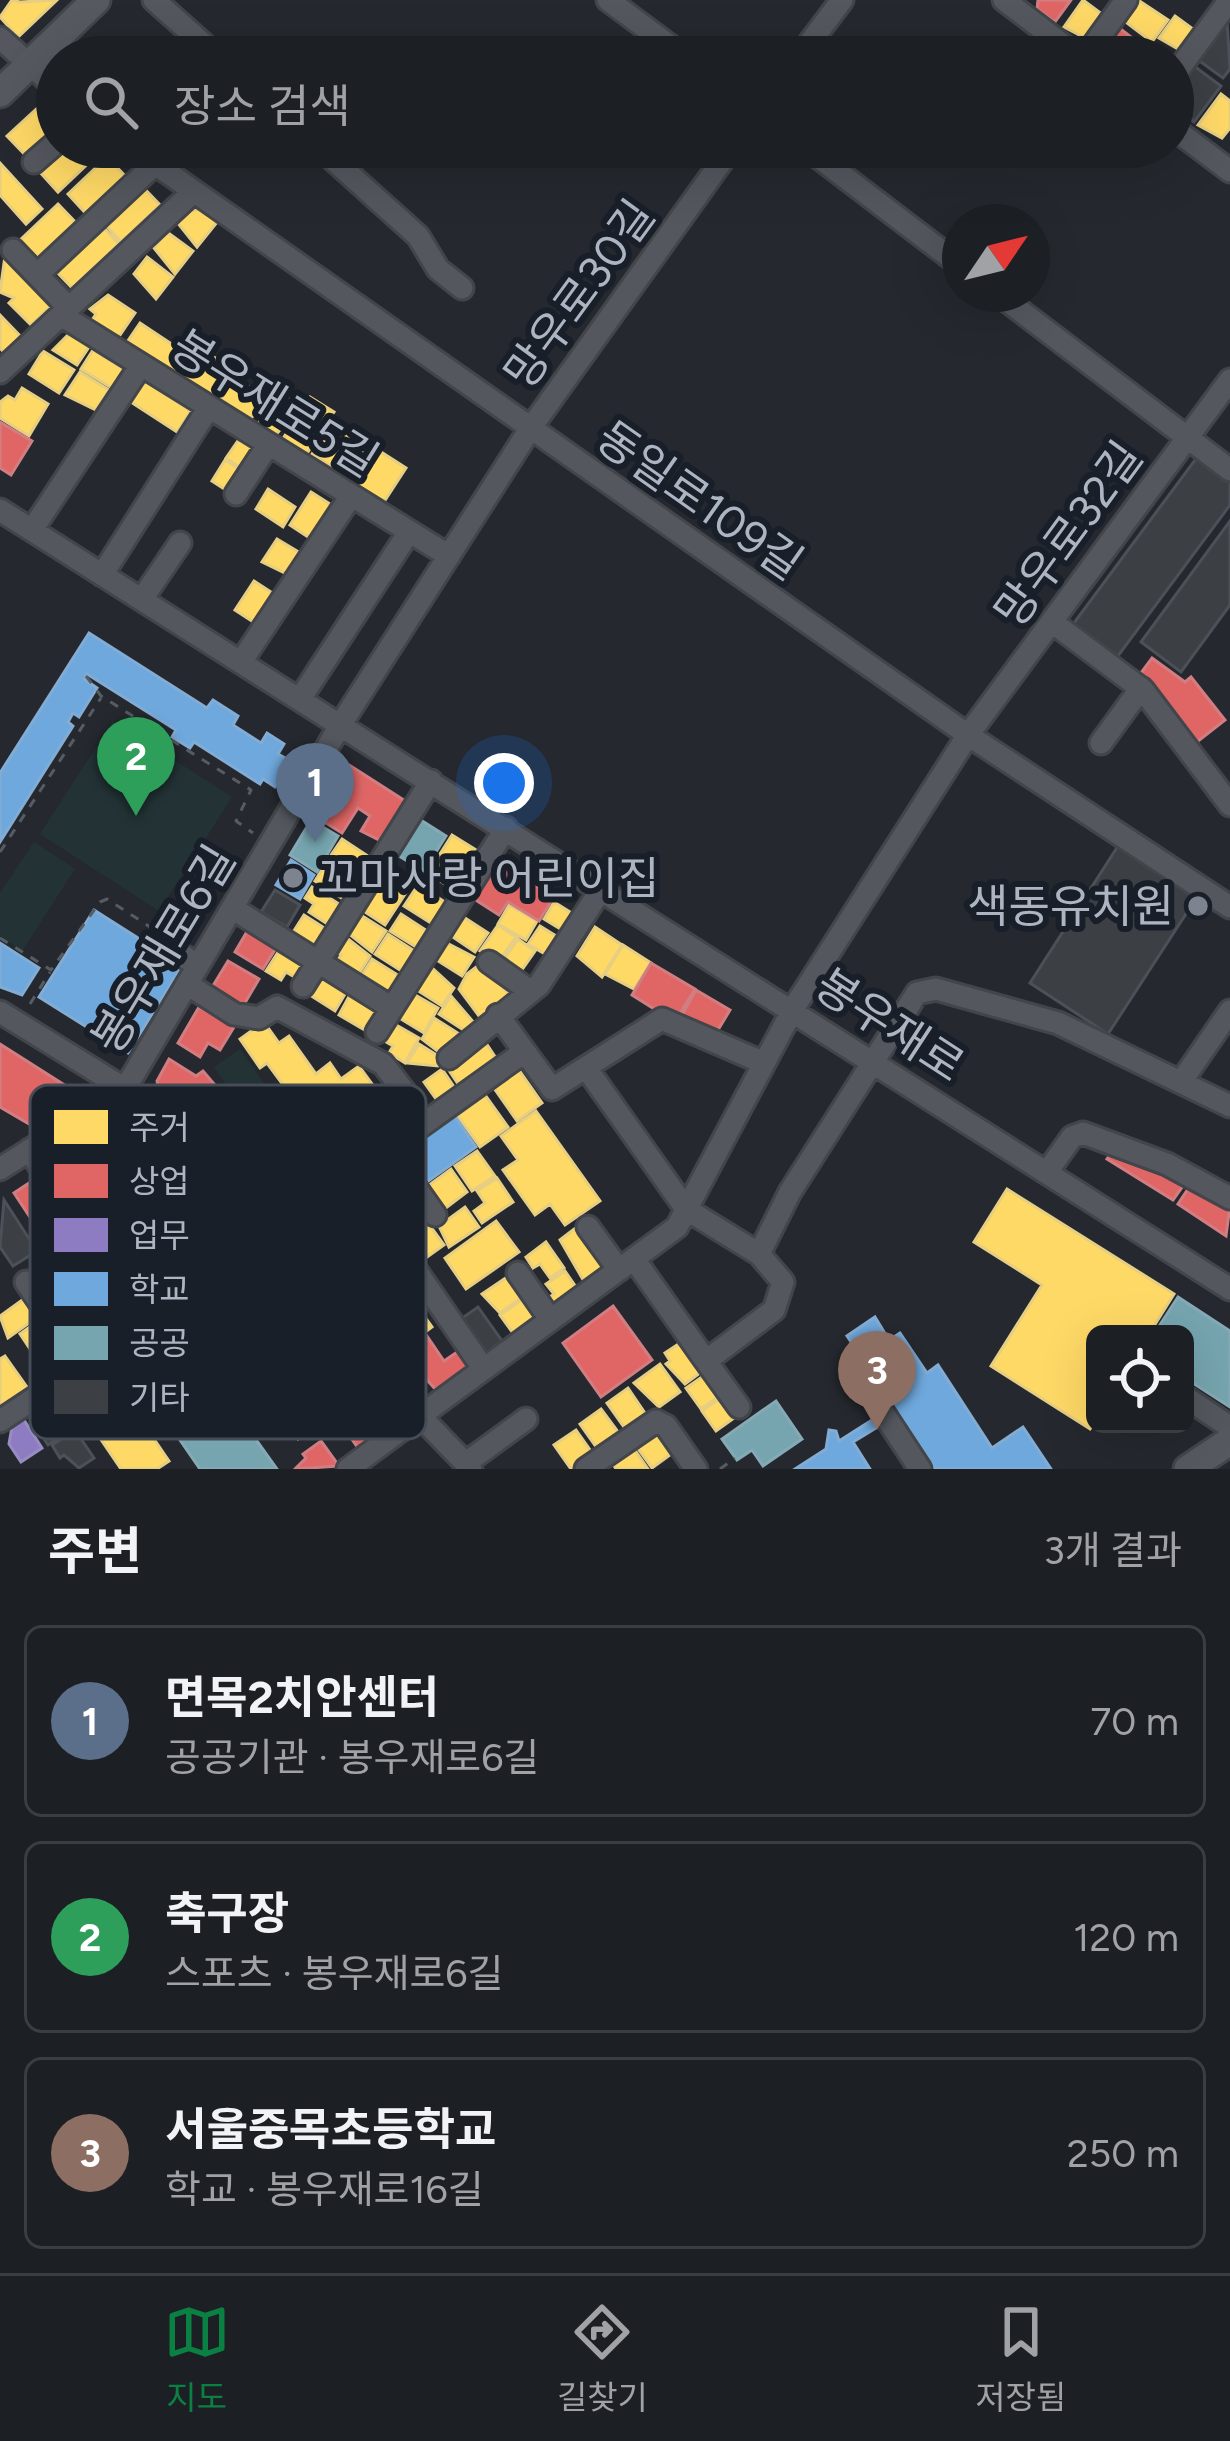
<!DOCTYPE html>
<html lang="ko">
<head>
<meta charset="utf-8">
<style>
  :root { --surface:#1c1f23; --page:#292c30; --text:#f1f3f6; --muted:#a0a2a6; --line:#3a3d41; --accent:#0b8043 }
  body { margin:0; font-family:Figtree,"Noto Sans KR",sans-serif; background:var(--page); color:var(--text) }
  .controls { position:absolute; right:36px; bottom:36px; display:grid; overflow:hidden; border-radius:18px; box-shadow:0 12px 48px #0002 }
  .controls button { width:108px; height:108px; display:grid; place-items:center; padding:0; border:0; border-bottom:3px solid var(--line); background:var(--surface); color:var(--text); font:60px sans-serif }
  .compass { position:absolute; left:942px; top:204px; width:108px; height:108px; border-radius:50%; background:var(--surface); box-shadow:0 12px 48px #0002; rotate:55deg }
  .you { position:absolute; left:504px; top:783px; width:42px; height:42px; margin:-30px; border:9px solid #fff; border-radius:50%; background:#1a73e8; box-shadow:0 0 0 18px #1a73e833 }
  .badge { display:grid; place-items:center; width:78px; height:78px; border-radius:50%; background:var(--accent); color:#fff; font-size:39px; font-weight:700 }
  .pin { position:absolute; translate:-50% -99px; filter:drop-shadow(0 3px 6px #0008) }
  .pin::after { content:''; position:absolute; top:63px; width:42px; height:36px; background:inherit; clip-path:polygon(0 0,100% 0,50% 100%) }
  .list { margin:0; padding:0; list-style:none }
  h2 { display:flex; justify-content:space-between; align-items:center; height:156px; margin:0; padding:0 48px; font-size:51px }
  h2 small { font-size:39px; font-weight:400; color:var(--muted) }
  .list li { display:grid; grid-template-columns:78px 1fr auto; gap:36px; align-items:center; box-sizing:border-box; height:192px; margin:0 24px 24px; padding:0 24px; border:3px solid var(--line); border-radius:18px }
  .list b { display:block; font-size:45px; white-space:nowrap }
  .list p { margin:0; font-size:39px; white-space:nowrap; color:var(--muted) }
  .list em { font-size:39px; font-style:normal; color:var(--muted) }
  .icon { flex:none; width:66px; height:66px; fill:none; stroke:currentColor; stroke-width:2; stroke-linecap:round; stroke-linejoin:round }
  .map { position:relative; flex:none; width:1230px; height:1469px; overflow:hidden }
  .search { position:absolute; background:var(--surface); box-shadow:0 12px 48px #0002; left:36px; right:36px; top:36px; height:132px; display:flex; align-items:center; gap:30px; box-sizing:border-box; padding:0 42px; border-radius:66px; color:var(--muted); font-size:45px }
  .sheet { height:804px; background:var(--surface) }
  nav { display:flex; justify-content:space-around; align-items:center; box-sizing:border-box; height:168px; border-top:3px solid var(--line); background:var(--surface); font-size:33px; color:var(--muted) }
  nav a { display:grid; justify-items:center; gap:6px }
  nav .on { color:var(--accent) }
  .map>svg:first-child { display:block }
</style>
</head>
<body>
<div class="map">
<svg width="1230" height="1469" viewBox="0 0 1230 1469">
  <rect width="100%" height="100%" fill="#25292f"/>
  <path fill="#233335" d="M113,721L232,797L159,911L40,834Z
    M34,842L75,869L22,951L0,936V893Z
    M240,1049L273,1096L247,1114L214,1067Z"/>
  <path fill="#ffd966" stroke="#e6ce82" stroke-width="3" d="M12,0L20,2L57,0L18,37L0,17Z
    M1083,0L1106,17L1089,40L1064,27Z
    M1138,0L1168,20L1152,42L1123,20Z
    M1175,16L1201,35L1183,52L1159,38Z
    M1221,94L1230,101V128L1222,138L1198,125Z
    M45,101L57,113V131L28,158L7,136Z
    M62,147H87L96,156L58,192L38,170Z
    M107,157L130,181L91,219L68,194Z
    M0,163L42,209L26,224L0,195Z
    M141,185L160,205L121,242L102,221Z
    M58,204L81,228L42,265L19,241Z
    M203,209L218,221L197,247L177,222L187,211Z
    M100,224L119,244L72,288L53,268Z
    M167,232L193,251L175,274L154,248Z
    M5,256L52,305L31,325L9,303L14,298L0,292Z
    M147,257L173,277L156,299L134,274Z
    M108,295L135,313L116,341L90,323L96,314L90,309Z
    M0,315L24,340L7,356L0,348Z
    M140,323L185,353L171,375L125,345Z
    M74,329L93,341L77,365L53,350Z
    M200,348L232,369L214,397L182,376Z
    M93,350L124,369L112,388L81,369Z
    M43,351L74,370L59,393L29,374Z
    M80,372L109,390L96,410L65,395Z
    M235,377L265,397L249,422L221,399Z
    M145,381L191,411L177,432L131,402Z
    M283,386L304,400L275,436L258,424Z
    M22,388L48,404L29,436L0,418V402L8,396L15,400Z
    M310,397L334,412L306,455L282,440Z
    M333,421L360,439L337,470L312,454Z
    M242,435L264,446L247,472L226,458Z
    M364,441L406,468L382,505L341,478Z
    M225,460L240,469L232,494L212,481Z
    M268,489L295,507L283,527L256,509Z
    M311,492L333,506L311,539L290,525Z
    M277,539L302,554L289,575L262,562Z
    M254,581L280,598L261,627L235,610Z
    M452,835L481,853L463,880L454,873L446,885L428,873Z
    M342,839L377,862L353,874L329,858Z
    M326,863L358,884L346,901L315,881Z
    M386,865L413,882L385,925L359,908Z
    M418,885L448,904L434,925L404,906Z
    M312,887L342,906L329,925L309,912L314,904L305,898Z
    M554,902L578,917L567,933L544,919Z
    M509,905L537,921L526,940L498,924Z
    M356,912L386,931L372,952L344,930Z
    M401,914L427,931L416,947L390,931Z
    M304,915L329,931L316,953L290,937Z
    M462,916L488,933L475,952L450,935Z
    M498,925L516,937L501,958H490L480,951Z
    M540,926L561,939L550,957L528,944Z
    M595,927L622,945L602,977L577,956Z
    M388,934L416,952L403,972L375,954Z
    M343,935L370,956L355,980L334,966L341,955L334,950Z
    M518,939L535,951L519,974L502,962Z
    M443,941L474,957L462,976L432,957Z
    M623,945L651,963L634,989L605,974Z
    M282,946L311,965L301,981L286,972L281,980L266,971Z
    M372,959L401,977L384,997L358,981Z
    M484,961L509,995L482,1020L459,989L467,974Z
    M429,965L454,988L442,1006L414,988Z
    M317,970L348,989L335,1011L310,995Z
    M352,991L382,1009L368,1032L339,1015Z
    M410,992L438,1008L424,1033L396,1016Z
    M451,996L475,1024L468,1033L439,1014Z
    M434,1018L461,1035L444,1056L422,1039Z
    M264,1022L279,1043L289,1036L316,1074L330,1063L341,1079L359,1066L383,1099L290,1160L267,1128L298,1105L267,1063L260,1068L240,1039Z
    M391,1022L419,1038L405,1063L389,1053L393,1046L381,1039Z
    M484,1040L500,1064L462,1090L446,1066Z
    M419,1044L443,1059L438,1066L407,1063Z
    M442,1069L459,1094L441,1106L424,1082Z
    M519,1070L542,1103L517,1121L494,1088Z
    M485,1095L508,1127L480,1147L457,1115Z
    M536,1111L600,1201L565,1225L550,1204L535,1215L503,1170L518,1160L501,1136Z
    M477,1151L495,1176L472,1191L455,1166Z
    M451,1169L467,1192L442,1211L425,1188Z
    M497,1178L513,1202L482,1223L474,1211L485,1203L477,1191Z
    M1007,1189L1174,1294L1149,1334H1095V1420L1090,1429L991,1366L1042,1285L974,1242Z
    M465,1207L479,1227L449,1247L439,1226Z
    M425,1219L444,1245L416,1265L397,1239Z
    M496,1221L519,1252L466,1289L445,1258Z
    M577,1227L606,1268L585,1283L560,1240Z
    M546,1242L564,1268L550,1278L540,1264L533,1268L526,1257Z
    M565,1271L578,1290L552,1312L544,1301L554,1294L546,1284Z
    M507,1277L521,1298L500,1313L482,1294Z
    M29,1295L42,1314L8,1338L0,1316Z
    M528,1295L544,1318L513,1333L500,1315Z
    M414,1302L432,1327L397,1353L376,1329Z
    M41,1319L70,1361L48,1376L20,1334Z
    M683,1341L704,1370L685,1384L666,1364L670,1361L665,1353Z
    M5,1356L29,1390L0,1411V1359Z
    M355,1356L375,1383L298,1439L278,1412Z
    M660,1364L680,1392L659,1407L634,1383Z
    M107,1370L169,1461L157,1469H121L70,1394Z
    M709,1372L724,1393L701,1409L686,1388Z
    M628,1388L647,1416L626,1430L607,1403Z
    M725,1395L741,1413L716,1431L702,1411Z
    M601,1409L621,1436L599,1451L580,1424Z
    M655,1427L674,1452L652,1468L634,1443Z
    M576,1430L595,1457L571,1469L554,1445Z
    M630,1443L648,1469H616L609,1457Z"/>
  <path fill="#e06666" stroke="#d17e82" stroke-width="3" d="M1038,0H1071L1055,22L1037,9Z
    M1118,27L1144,47L1136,57L1098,54Z
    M0,422L32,441L11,475L0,468Z
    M1152,658L1185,682L1191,677L1225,720L1197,742L1159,692L1138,677Z
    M346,763L410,804L385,843L361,831L370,816L358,808L342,833L313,815Z
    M494,860L554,897L539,921L508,902L499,915L471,897Z
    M249,928L278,945L263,969L235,952Z
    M228,961L259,979L242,1008L211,989Z
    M651,963L695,989L675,1022L632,995Z
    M696,990L730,1010L715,1035L682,1015Z
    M199,1007L234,1027L220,1050L208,1043L200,1057L178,1043Z
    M0,1044L66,1086L36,1128L0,1107Z
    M169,1059L196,1076L203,1071L215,1085L178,1117L160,1096L157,1081Z
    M1113,1150L1185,1183L1173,1200L1107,1159Z
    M35,1179L69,1230L47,1243L14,1193Z
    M1190,1186L1230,1205L1226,1236L1178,1204Z
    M613,1306L652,1360L601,1397L563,1343Z
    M427,1336L444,1361L460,1350L474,1370L447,1390H436L403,1353Z
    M390,1391L406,1413L358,1448L344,1428Z
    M321,1441L339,1466L295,1469L306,1458L303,1454Z"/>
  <path fill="#8e7cc3" stroke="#978dc3" stroke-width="3" d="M24,1420L42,1448L21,1462L9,1444L12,1427Z"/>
  <path fill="#6fa8dc" stroke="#82acd4" stroke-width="3" d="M89,633L207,708L213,700L238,716L233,725L261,743L267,733L284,744L278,754L291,761L275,787L263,779L260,784L194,742L190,748L172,737L176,730L87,674L84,679L97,688L79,717L73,713L68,722L73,726L0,842V773Z
    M291,860L314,875L300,899L276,885Z
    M94,910L182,966L128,1053L39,997Z
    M0,943L39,968L22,995L0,987Z
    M452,1112L476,1147L427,1182L402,1148Z
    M875,1317L889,1340L900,1333L927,1373L938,1365L992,1448L1023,1427L1051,1469H935L899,1414L853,1442L870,1469H795L826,1449L829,1430L836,1431L839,1441L894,1406L847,1336Z"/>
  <path fill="#76a5af" stroke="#86aab5" stroke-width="3" d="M416,817L446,836L424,871L394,853Z
    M311,820L338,836L317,872L290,855Z
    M1178,1297L1230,1331V1407L1185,1378V1334H1154Z
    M197,1376L237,1434L247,1427L277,1469H200L156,1405Z
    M776,1401L802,1439L763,1466L752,1450L737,1460L722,1439Z"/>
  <path fill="#3c3f44" stroke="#4c5058" stroke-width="3" d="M1227,21L1230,69L1223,78L1198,60Z
    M1194,66L1221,86L1194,122L1174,106L1173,94Z
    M1195,460L1217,463L1230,474V505L1115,660L1071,627Z
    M1230,521V605L1181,672L1141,642Z
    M1118,846L1197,897L1108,1034L1030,983Z
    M275,890L300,905L287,927L261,912Z
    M4,1200L37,1251L13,1266L0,1247Z
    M478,1307L505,1345L493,1353L481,1352L458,1321Z
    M49,1400L69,1430L48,1445L28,1415Z
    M75,1430L94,1458L79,1468L64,1455L60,1458L52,1445Z"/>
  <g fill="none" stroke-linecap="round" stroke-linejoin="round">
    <defs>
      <path id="minor" d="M154,0L218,57
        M608,0L685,57
        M1004,0L1079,57
        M0,38L57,89
        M799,57L842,0
        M1085,57L1126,0
        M1173,77L1226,5
        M1173,128L1230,171
        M131,147L968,735L1230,907
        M319,147L418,236L438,269L462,288
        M805,147L960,265
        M34,162L57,142
        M13,250L69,308
        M37,275L154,165
        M998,294L1230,470
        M61,315L449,556
        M0,372L191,194
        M236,494L268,445
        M0,510L1230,1289
        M32,530L141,365
        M102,575L209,407
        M142,599L180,543
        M1052,622L1143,690L1230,805
        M241,662L351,496
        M300,699L409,532
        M1101,743L1141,688
        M232,908L392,1008
        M176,951L198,966
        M489,962L530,991
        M187,984L234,1014L259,1018L277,1007L383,1064L410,1099L409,1107L322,1171
        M303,986L431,781
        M0,1012L125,1089L259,1249L471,1469
        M498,1015L552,1089L662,1019L764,1063
        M377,1032L506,828
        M449,1058L539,985L602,888
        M587,1069L686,1209L759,1254
        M1181,1082L1230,1011
        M387,1147L435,1215
        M29,1150L145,1325
        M0,1169L125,1089L341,724L530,429L732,147
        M1047,1172L1072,1137L1083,1133L1167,1164L1230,1198
        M131,1224L199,1177
        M588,1227L619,1270
        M634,1259L706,1361
        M518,1273L550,1319
        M26,1282L83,1366
        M483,1368L351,1176L524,1052
        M1185,1397L1230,1427
        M739,1407L706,1361L774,1310L783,1282L759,1254L790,1192L917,993L936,989L1058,1023L1230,1106
        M880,1408L920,1469
        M0,1421L259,1249
        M466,1463L526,1419
        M348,1469L677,1227L793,1009L968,735L1230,380
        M586,1469L656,1421L666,1426L696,1469"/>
      <path id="major" d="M0,93L96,0
        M1188,1469L1230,1441"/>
    </defs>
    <use href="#minor" stroke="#42454a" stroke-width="27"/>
    <use href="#major" stroke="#41454c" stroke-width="33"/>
    <path stroke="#575c62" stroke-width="3" stroke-dasharray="9 9" stroke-linecap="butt" d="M86,676L101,696L251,790L236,821L253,833
      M0,852L101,698
      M0,938L51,970L100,902L107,899L164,936
      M30,1004L50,972
      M851,1376L865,1397
      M720,1469L735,1458"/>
    <use href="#minor" stroke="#54575e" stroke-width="21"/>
    <use href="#major" stroke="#565a60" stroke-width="27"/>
  </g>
  <g fill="#7d848f" stroke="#191f29" stroke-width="4.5">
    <circle cx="293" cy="878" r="12"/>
    <circle cx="1198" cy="906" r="12"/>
  </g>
  <g text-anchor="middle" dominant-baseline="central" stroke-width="12" stroke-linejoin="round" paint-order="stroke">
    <g font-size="45" fill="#adb5c2" stroke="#191f29">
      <text transform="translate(579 294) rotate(-54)">망우로30길</text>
      <text transform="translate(275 403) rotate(32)">봉우재로5길</text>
      <text transform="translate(700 500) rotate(35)">동일로109길</text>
      <text transform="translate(1068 534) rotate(-54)">망우로32길</text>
      <text transform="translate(163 949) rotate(-59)">봉우재로6길</text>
      <text transform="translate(890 1025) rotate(33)">봉우재로</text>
    </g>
    <g font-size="45" fill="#adb5c2" stroke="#191f29" text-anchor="start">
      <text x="317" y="878">꼬마사랑 어린이집</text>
      <text x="1174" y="906" text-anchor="end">색동유치원</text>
    </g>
  </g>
  <rect x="30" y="1085" width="396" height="354" rx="18" fill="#191f29" stroke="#454c57" stroke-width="3"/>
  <rect x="54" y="1110" width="54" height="34" fill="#ffd966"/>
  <rect x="54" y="1164" width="54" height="34" fill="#e06666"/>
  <rect x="54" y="1218" width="54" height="34" fill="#8e7cc3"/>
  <rect x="54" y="1272" width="54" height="34" fill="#6fa8dc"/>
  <rect x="54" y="1326" width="54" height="34" fill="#76a5af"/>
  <rect x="54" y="1380" width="54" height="34" fill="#3c3f44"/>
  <g font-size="33" fill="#adb5c2">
    <text x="129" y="1139">주거</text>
    <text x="129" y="1193">상업</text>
    <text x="129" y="1247">업무</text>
    <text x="129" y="1301">학교</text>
    <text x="129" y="1355">공공</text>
    <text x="129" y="1409">기타</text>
  </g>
</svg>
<div class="controls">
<button><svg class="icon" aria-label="locate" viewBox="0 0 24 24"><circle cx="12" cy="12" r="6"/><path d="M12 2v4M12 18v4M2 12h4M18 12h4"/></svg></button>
</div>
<svg class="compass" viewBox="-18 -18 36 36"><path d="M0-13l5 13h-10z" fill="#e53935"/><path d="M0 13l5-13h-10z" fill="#a0a2a6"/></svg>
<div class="you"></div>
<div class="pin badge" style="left:315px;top:842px;background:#5c6f8a">1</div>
<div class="pin badge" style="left:136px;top:816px;background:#2e9e5b">2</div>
<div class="pin badge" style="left:877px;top:1430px;background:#8d6e63">3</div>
<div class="search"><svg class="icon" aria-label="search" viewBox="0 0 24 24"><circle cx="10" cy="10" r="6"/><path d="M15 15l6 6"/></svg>장소 검색</div>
</div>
<section class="sheet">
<h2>주변<small>3개 결과</small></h2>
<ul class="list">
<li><span class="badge" style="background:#5c6f8a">1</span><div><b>면목2치안센터</b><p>공공기관 · 봉우재로6길</p></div><em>70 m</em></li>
<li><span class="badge" style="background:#2e9e5b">2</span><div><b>축구장</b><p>스포츠 · 봉우재로6길</p></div><em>120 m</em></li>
<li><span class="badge" style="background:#8d6e63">3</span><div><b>서울중목초등학교</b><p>학교 · 봉우재로16길</p></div><em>250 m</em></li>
</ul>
</section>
<nav>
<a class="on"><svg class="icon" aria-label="map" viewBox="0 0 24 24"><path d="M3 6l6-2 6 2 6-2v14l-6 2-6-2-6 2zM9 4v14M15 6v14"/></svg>지도</a>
<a><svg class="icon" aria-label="directions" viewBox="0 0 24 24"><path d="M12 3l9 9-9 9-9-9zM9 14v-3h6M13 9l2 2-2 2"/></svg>길찾기</a>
<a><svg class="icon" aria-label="saved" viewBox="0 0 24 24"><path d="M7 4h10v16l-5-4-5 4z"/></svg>저장됨</a>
</nav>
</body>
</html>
